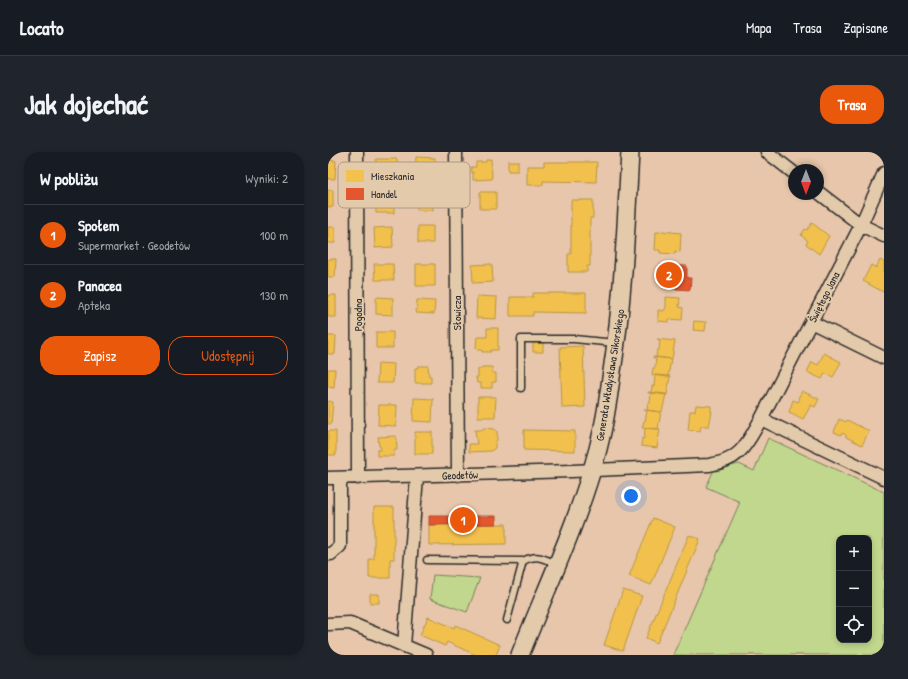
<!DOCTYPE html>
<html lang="pl">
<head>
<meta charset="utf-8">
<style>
  :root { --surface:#171b24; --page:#20242c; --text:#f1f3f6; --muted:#9ea1a6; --line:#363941; --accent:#ea580c }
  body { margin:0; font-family:"Patrick Hand",sans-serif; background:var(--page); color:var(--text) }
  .controls { position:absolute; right:12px; bottom:12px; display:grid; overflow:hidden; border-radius:8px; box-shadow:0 2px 6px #0003 }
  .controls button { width:36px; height:36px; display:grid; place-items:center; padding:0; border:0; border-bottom:1px solid var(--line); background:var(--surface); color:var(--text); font:20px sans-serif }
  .compass { position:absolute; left:460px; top:12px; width:36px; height:36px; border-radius:50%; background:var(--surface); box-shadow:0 2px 6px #0003; rotate:180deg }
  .you { position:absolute; left:303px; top:344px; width:14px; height:14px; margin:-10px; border:3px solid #fff; border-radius:50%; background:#1a73e8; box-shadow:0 0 0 6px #1a73e833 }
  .badge { display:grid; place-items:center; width:26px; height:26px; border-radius:50%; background:var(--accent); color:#fff; font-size:13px; font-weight:700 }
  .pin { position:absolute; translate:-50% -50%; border:2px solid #fff; box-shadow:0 1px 4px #0006 }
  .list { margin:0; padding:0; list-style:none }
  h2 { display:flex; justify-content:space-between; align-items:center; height:52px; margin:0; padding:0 16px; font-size:17px }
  h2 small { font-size:13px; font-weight:400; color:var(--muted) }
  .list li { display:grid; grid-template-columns:26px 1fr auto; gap:12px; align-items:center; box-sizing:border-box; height:60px; padding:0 16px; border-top:1px solid var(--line) }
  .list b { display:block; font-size:15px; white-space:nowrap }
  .list p { margin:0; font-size:13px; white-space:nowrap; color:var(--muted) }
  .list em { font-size:13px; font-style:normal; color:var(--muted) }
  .actions { display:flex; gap:8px; padding:12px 16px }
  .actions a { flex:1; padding:9px 0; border:1px solid var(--accent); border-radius:16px; text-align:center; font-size:14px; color:var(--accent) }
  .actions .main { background:var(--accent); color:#fff }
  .icon { flex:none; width:22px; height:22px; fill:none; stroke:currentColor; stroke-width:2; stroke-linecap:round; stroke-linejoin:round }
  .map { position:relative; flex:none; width:556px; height:503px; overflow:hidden; border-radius:16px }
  header { display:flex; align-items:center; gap:24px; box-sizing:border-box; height:56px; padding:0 20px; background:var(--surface); border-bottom:1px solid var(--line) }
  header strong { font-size:19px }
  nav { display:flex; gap:22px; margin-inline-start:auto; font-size:14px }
  .intro { display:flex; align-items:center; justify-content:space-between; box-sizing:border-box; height:96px; padding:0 24px }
  h1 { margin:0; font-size:28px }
  .button { padding:10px 18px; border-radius:16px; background:var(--accent); color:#fff; font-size:14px; font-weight:700 }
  main { display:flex; gap:24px; padding:0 24px }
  aside { flex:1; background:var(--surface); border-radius:16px; box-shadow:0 2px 6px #0003 }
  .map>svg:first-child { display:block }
</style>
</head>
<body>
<header>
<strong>Locato</strong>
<nav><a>Mapa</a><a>Trasa</a><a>Zapisane</a></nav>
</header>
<div class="intro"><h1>Jak dojechać</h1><a class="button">Trasa</a></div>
<main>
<aside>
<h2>W pobliżu<small>Wyniki: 2</small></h2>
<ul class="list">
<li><span class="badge">1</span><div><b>Społem</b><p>Supermarket · Geodetów</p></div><em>100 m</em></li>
<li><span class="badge">2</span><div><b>Panacea</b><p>Apteka</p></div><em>130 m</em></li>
</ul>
<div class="actions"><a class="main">Zapisz</a><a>Udostępnij</a></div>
</aside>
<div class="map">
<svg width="556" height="503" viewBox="0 0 556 503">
  <rect width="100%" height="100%" fill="#e8c6ab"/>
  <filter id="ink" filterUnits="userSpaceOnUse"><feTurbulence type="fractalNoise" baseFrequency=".025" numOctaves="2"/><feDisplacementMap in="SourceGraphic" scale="8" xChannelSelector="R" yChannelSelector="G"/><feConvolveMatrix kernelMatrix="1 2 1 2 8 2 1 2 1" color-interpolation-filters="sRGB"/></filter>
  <g filter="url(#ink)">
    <path fill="#c1d78d" stroke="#76815c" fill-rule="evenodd" d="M440,286L556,340V503H345L412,350L378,335L386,318L411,312L426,319ZM511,386H541V488H511Z
      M105,423L152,426L139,460L102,447Z"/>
    <path fill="#f2c14e" stroke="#b69444" d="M88,5L107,6V27L87,26Z
      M48,7H69V23H48Z
      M163,7L164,27L145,28V20H143V15H148V10H158V8Z
      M0,8L8,9L7,27H0Z
      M180,9H190V19H180Z
      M216,10H269L268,30L215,29V33H199V14H216Z
      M0,38H5V55H0Z
      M152,40H168V57H152Z
      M89,41H105V58H89Z
      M48,43H66V61H48Z
      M243,48H265V66H262V114H259V120H240V102H243Z
      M484,71L501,84L491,102L478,92L480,89L473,83L477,77L479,78Z
      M90,74H105V91H90Z
      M0,75H7V91H0Z
      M64,75L65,95L47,96L46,76Z
      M334,79L353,81L352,100L347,99V102L332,101V98H327L328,80H333Z
      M0,107H8L7,125H0Z
      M552,108L556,110V137L555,140L535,129L543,113L548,116Z
      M46,112H65L66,128H47Z
      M88,112H107V134H88Z
      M164,112L165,130L145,131L144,113Z
      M205,141H258V161L205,160V164H182V145H205Z
      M0,143H8V165H0Z
      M149,144L169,145L168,167L148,166Z
      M48,145L65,146V163L48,162Z
      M338,145L352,146L351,155L355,156L354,168L341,167V170L330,169V158L336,159L338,155Z
      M89,148L107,149L106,162L88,161Z
      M366,169L378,170L377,179L365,178Z
      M159,176H170V198H163V200H154V198H149L148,196L149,185H159Z
      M48,180H65V196H48Z
      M0,184H8L7,202H0Z
      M329,187L347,189L344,207L328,205L329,198H331L332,188Z
      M205,191H215V200H205Z
      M255,194L257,255L234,256L232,195Z
      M496,201L513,210L505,225L497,221L494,227L479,220L484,210L490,213Z
      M325,205L343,207L340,225L324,223L325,216H327L328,206H325Z
      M50,211L66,212L65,231H49Z
      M90,214H100L101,224H103V231H87V216H90Z
      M154,215H164V221H168V230H164V236H153V231H149L148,225H150V217H154Z
      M0,217H7L6,236L0,235Z
      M327,223L342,224L339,243L323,241L324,234H326Z
      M474,239L491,247L487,255L483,253L475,267L461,260L465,248L470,250L472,247L470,246Z
      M320,240L338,242L334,260L319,258L320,251H322L323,241H320Z
      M150,245H168L167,265H150Z
      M86,246L105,247L104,270L85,269Z
      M0,249L5,250L3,272H0Z
      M51,253H69L68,274L50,273Z
      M368,253L383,254V260H384L381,274H373L372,279L360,278L362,259H367Z
      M316,258L333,260L330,277L314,276L316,269H317L319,259Z
      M511,267L518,270L519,268L541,279L534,293L518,285V283L514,281L513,283L506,280Z
      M156,276L166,277L169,279V288L167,291V296L163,299L141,300V292H149L147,278H153Z
      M317,276L332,277L329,296L313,294L314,286L316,287Z
      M196,278L247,279V299L196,298Z
      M0,279H8V303H0Z
      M87,280H104V302H87Z
      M68,284L69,298H66V304H49V298H53L52,294H51L50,285Z
      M46,355H66V407H62V426H41V407H46Z
      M325,366L347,375L323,433L301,424Z
      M178,372V392L101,393V373Z
      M361,383L372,387L329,491L318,486Z
      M295,438L314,444L295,499L276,493Z
      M42,442H51V451H42Z
      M100,465L126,476L127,473L172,493L168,503H148L119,490L117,494L92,483Z"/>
    <path fill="#e4572e" stroke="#ac4a2d" d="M332,113L359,114V126H363L362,138L335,136L336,125H332Z
      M101,364H168V372L101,373Z"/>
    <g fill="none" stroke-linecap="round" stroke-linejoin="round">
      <defs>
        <path id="lane" d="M193,236V187H246L287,191
          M99,408L195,409
          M179,468L195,409C209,402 215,406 228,412"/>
        <path id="street" d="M29,0L30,326
          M128,0L130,323
          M439,0L466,21
          M490,40L533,73L556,84
          M483,170L556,206
          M433,267L556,326
          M0,326L244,319L381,313C413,308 418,293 433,267L533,73L556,21
          M0,402H3L12,394V326
          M0,472L22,471L98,503
          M76,494L89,324"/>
        <path id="secondary" d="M192,503C219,435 251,368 270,297C276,274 280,250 283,226C295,151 298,76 302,0"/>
      </defs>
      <use href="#lane" stroke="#2b2b2b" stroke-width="9"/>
      <use href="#street" stroke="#2b2b2b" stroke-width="15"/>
      <use href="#secondary" stroke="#2b2b2b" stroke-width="20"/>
      <use href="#lane" stroke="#e3caab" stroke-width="6"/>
      <use href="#street" stroke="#e3caab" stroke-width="12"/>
      <use href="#secondary" stroke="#e3caab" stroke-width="17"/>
    </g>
  </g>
  <g text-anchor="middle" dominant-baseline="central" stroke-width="4" stroke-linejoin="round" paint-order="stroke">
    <g font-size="11" fill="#2b2b2b" stroke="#e3caab">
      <text transform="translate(496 145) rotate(-63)">Świętego Jana</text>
      <text transform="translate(129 161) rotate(-90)">Słowicza</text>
      <text transform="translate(30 163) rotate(-90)">Pogodna</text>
      <text transform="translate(282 223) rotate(-81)">Generała Władysława Sikorskiego</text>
      <text transform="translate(132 323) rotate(-2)">Geodetów</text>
    </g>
  </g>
  <rect x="10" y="10" width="132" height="46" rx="6" fill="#e3caab" stroke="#ac9a85" stroke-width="1"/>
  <rect x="18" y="18" width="18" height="12" fill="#f2c14e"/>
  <rect x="18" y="36" width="18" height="12" fill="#e4572e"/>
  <g font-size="11" fill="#2b2b2b">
    <text x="43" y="28">Mieszkania</text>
    <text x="43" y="46">Handel</text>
  </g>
</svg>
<div class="controls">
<button>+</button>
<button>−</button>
<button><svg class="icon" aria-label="locate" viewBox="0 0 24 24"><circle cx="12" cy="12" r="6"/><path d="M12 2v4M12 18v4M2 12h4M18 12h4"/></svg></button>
</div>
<svg class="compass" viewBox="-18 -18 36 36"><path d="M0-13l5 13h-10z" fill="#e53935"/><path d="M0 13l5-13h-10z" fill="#9ea1a6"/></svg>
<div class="you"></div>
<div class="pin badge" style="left:135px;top:368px">1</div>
<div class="pin badge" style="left:341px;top:123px">2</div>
</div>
</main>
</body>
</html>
